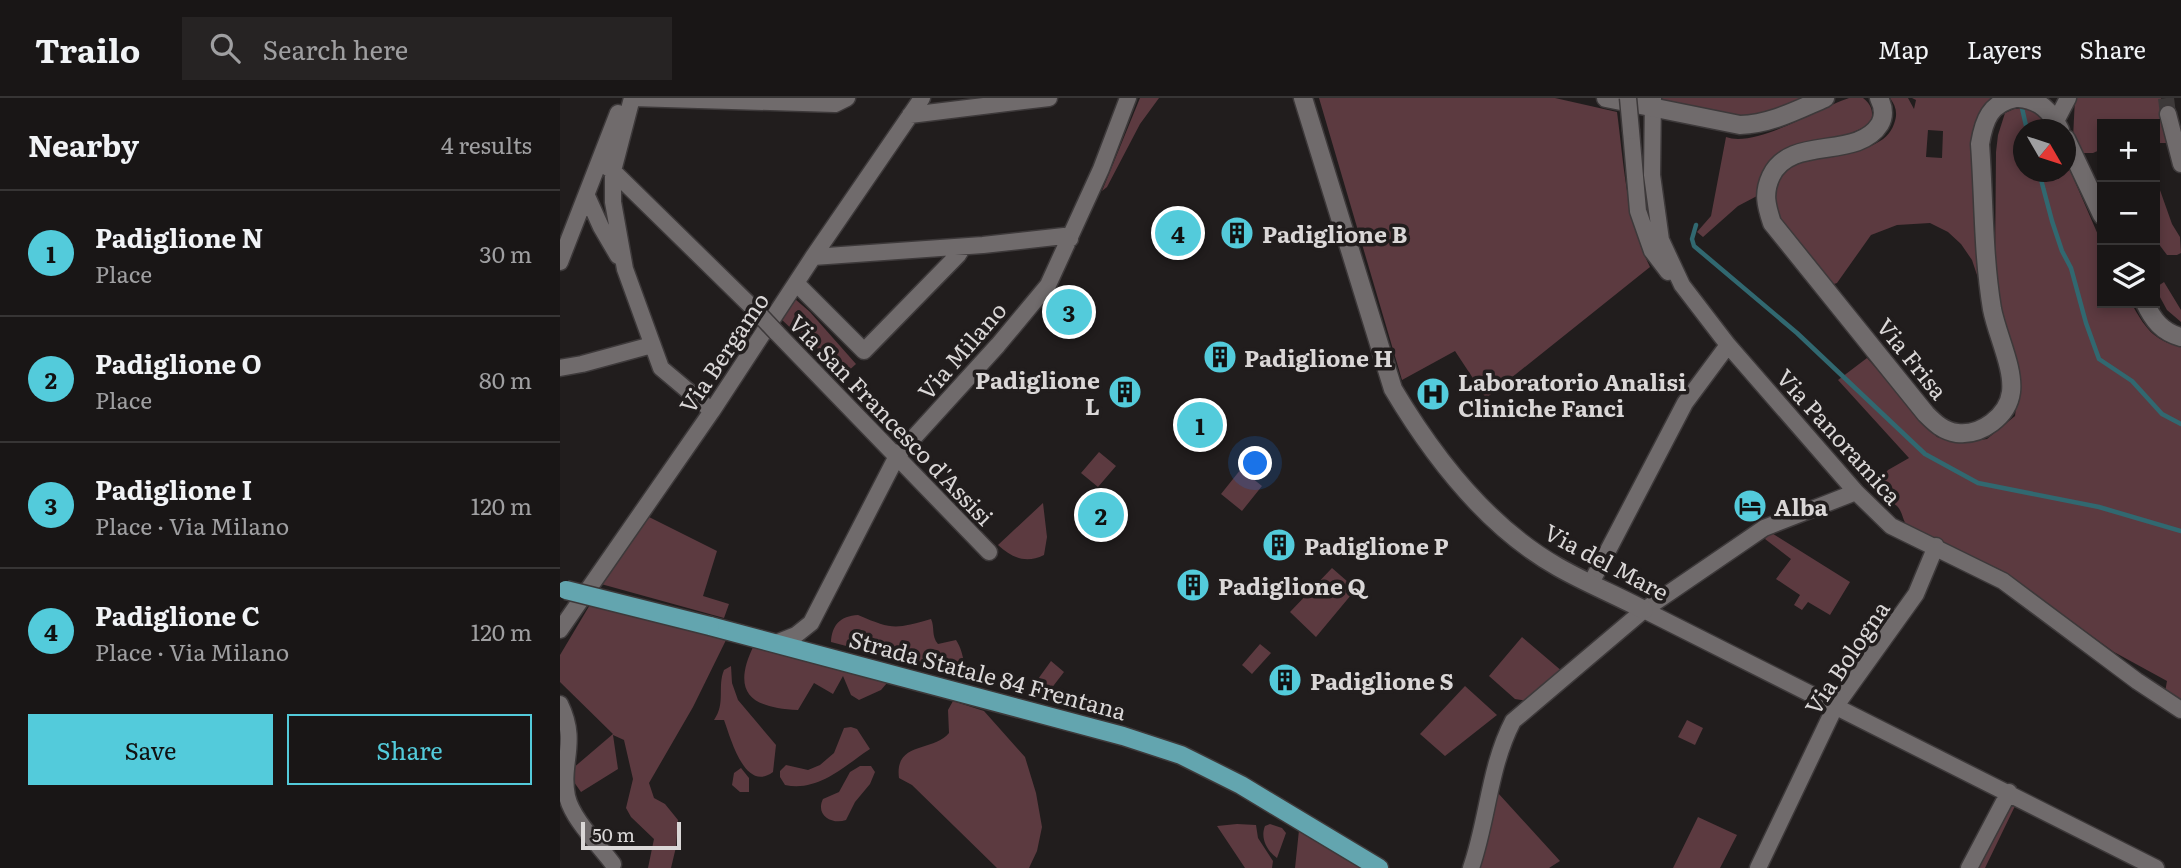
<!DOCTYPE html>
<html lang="en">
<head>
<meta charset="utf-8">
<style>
  :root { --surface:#191616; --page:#262323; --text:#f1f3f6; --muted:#9f9fa1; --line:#373535; --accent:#53cbdb }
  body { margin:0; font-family:Literata,serif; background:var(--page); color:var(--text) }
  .controls { position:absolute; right:21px; top:21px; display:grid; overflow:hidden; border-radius:0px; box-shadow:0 4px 10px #0003 }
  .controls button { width:63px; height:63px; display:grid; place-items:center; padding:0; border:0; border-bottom:2px solid var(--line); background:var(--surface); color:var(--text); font:35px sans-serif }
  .compass { position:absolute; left:1453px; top:21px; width:63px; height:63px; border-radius:50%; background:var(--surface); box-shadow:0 4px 10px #0003; rotate:129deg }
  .scale { position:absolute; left:21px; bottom:18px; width:100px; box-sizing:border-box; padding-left:7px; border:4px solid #dad7d7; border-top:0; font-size:19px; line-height:24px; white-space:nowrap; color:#dad7d7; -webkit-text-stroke:5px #211d1d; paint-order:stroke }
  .you { position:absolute; left:696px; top:366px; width:24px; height:24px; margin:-18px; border:5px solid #fff; border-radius:50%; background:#1a73e8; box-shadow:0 0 0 10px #1a73e833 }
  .badge { display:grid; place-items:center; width:46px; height:46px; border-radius:50%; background:var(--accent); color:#111; font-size:23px; font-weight:700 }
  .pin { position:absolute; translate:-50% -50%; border:4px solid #fff; box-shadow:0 2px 7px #0006 }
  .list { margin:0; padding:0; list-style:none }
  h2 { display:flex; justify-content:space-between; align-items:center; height:91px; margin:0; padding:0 28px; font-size:30px }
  h2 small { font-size:23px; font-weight:400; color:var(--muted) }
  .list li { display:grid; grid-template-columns:46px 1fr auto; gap:21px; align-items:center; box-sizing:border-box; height:126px; padding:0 28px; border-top:2px solid var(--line) }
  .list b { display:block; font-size:26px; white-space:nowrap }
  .list p { margin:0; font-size:23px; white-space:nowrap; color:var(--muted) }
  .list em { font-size:23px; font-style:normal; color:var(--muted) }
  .actions { display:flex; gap:14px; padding:21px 28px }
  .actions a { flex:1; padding:16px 0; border:2px solid var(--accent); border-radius:0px; text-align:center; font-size:24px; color:var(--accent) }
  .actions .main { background:var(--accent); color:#111 }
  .icon { flex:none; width:38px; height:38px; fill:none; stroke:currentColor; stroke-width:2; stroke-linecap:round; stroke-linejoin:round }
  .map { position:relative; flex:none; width:1621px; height:770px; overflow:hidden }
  header { display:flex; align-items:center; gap:42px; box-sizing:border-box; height:98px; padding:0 35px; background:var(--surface); border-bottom:2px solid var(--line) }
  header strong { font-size:33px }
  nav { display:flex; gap:38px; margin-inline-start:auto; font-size:24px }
  .search { width:490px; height:63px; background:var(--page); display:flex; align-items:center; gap:18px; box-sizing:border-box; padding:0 24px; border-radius:0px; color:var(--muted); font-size:26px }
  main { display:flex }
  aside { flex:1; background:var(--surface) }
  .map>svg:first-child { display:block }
</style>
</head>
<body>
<header>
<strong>Trailo</strong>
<div class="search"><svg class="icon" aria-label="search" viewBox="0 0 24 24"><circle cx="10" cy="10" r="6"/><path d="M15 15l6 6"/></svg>Search here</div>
<nav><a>Map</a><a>Layers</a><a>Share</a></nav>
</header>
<main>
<aside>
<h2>Nearby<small>4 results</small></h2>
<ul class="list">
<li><span class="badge">1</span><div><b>Padiglione N</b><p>Place</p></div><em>30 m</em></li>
<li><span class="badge">2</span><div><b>Padiglione O</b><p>Place</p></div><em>80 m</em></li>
<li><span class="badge">3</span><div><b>Padiglione I</b><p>Place · Via Milano</p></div><em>120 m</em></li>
<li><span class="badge">4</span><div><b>Padiglione C</b><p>Place · Via Milano</p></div><em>120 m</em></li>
</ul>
<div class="actions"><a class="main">Save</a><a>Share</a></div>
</aside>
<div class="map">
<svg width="1621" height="770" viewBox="0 0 1621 770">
  <rect width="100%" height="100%" fill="#211d1d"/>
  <path fill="#5c3a40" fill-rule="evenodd" d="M580,0H599L580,26L547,89L542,93Z
    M759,0H995L1057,14C1064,66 1066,121 1090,169L926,300L895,253L842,282Z
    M1100,0H1248L1213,16L1189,20L1100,3Z
    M1289,0H1303C1313,8 1313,14 1311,26L1208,73L1198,90L1197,98L1178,108L1143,139L1137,134L1151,118L1166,39C1196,50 1259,10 1289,0Z
    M1330,0H1348L1354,11L1356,2L1352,0H1439L1423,12L1416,23L1421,189L1412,162L1401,146L1388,134L1370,125L1337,127L1311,137L1277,185L1271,187L1219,121C1186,35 1317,77 1334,26C1338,16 1336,8 1330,0ZM1368,32L1383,33L1382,60L1366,59Z
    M1515,0H1601L1609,45H1595V26H1542V51L1533,55H1523L1513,40Z
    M1464,10L1479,15L1492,31L1464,32V74H1506V63L1542,146V205H1571C1585,229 1592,242 1621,249V603L1605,594L1607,583L1554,554L1441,472L1348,429C1342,422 1343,414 1337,408C1329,401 1318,400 1312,391L1328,372L1349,360L1278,282L1307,260L1377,339L1399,345L1427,341L1455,318L1459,286L1440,212L1435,169L1436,54L1438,37L1445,15L1454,11Z
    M1595,78L1612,126L1620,139L1621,155L1617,157H1607L1595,141Z
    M1604,184L1621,212V224L1607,212L1595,190Z
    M235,201L250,214L296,266L285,276L239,233L236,235L221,221Z
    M539,354L556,368L538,389L521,375Z
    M681,371L702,388L682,413L661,396Z
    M483,405L487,439L484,457C466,466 452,460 438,447Z
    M89,419L157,453L143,498L169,506L164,520L41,486Z
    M1210,434L1290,484L1270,517L1248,504L1242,512L1234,507L1240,497L1216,481L1231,461L1205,441Z
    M772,470L796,491L756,539L730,514Z
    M31,505L167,540L133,609L89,685L94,700L105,706L118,722L116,749L111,770H88L94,741L71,719L66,710L73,681L64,642L53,637L58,671L21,694L9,677L12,671L53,636L0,584V557Z
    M298,517C333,532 335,531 371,521C375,529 371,538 378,546L396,542C401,550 402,555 404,564C406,571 410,573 412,581L271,544C272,527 280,518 298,517Z
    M962,539L1003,574L967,603L955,601L929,578Z
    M700,546L711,555L692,576L682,567Z
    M194,547L327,585L321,592L299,602L291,597L283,578L273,596L254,585L238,612C190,610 171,594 194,547Z
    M491,563L504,574L484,600L468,595Z
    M171,568L172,585L178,602L216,647L213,674C185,695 171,641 164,622H154C166,605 157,589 164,572Z
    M905,588L937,617L885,658L860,636Z
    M393,603L424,613L465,659L476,695L482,729L477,753L469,770H437L352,687L339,680C334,643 374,654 389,635L388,612Z
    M1127,622L1143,630L1135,647L1118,639Z
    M291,629L297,631L310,651C284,668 259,694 225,687L220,679V673L226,667L248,672L260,667L274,655L284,630Z
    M300,668H311L315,674L310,686L295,704L286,722C272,727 255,717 263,701L279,694L290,674Z
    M181,670L189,680V694H180L172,687L174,675Z
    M938,695L1000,763L989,770H919Z
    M1450,705L1455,708L1425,770H1416Z
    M1138,719L1177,737L1160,770H1113Z
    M677,726L696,727L698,740L713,763L712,770H685L657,728Z
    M710,726L722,730L726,735L717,760C707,753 700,740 705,728Z
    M739,732L804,770H735Z"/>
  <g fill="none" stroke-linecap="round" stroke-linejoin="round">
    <path stroke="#316870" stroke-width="4.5" d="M1462,10L1467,32
      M1479,74L1492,123L1502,153L1511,170L1526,225L1539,261L1572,283L1602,316L1621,326
      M1136,127L1132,141L1134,148L1237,235L1365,356L1418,385L1539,409L1621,433"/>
    <path stroke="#3d3939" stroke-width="16" stroke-dasharray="16 8" stroke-linecap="butt" d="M1606,0L1608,16"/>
    <defs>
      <path id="street" d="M72,0L53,73V104L65,171L101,270L152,313
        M73,0L275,6L287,0
        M1093,0L1092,77L1101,142L1122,187L1168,247L1296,394L1331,428L1443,483L1577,583L1621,612
        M1608,16L1621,66
        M350,17L489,0
        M1496,23L1508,0
        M1071,33L1078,113L1092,153L1108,174
        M41,65L53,73L199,216
        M27,98L41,129L58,158
        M253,159L423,147L504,138L510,141
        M0,164L58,15
        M236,185L304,253L398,157L403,149
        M216,234L429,454
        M0,270L22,266L92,247
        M1031,485L1125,305L1168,247
        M1084,512L1596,770
        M0,532L152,313L253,159L362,0
        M216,545L236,537L251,525L337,358L438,247L488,187L541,71L568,0
        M0,606C19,645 0,664 7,698C12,721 39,747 53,766
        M911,770C928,721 929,669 953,623L1084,512L1188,441L1204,430L1296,394
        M1198,770L1275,609L1356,496L1376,448
        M1409,770L1449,694"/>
      <path id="secondary" d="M743,0L833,291C874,360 927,429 998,469C1026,485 1056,497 1084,512
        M1046,0L1180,27C1211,26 1237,12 1265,0
        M1319,0C1323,8 1325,17 1320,26C1297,63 1231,36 1211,78C1203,95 1206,107 1212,125L1366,316C1375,325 1383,333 1397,335C1421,338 1448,318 1451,294C1454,270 1437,237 1432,211C1423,157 1424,100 1420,46C1424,22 1430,5 1456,0
        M1459,0C1480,2 1491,13 1500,32
        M1506,41L1542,117
        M1585,205C1593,222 1602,234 1621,239"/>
      <path id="primary" d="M150,528L563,638L621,657L681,687L819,770"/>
    </defs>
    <use href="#street" stroke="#3d393a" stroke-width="19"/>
    <use href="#secondary" stroke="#3d393a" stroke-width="21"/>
    <use href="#primary" stroke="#3d393a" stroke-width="21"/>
    <use href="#street" stroke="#706b6c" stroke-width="16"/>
    <use href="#secondary" stroke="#706b6c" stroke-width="18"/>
    <use href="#primary" stroke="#63a5af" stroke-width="18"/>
    <defs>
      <path id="street-bridge" d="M1068,0L1071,33
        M199,216L216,234"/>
      <path id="primary-bridge" d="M6,492L150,528"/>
    </defs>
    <use href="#street-bridge" stroke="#3d393a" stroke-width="19" stroke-linecap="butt"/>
    <use href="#primary-bridge" stroke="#3d393a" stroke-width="21" stroke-linecap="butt"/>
    <use href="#street-bridge" stroke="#706b6c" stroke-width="16"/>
    <use href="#primary-bridge" stroke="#63a5af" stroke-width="18"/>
  </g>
  <defs>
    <symbol id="building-disc" viewBox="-11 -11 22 22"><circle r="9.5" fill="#53cbdb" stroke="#211d1d"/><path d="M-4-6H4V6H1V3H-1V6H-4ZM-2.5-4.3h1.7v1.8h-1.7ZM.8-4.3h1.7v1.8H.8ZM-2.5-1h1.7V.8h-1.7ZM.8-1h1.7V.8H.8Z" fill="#111"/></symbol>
    <symbol id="hospital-disc" viewBox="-11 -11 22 22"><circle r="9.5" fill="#53cbdb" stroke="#211d1d"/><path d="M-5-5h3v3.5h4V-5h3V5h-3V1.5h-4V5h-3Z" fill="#111"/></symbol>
    <symbol id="hotel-disc" viewBox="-11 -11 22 22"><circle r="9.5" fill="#53cbdb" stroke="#211d1d"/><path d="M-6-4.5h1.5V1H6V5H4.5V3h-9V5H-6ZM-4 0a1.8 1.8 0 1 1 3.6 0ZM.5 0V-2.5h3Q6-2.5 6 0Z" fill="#111"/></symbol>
  </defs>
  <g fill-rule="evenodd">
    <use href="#building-disc" x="658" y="116" width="38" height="38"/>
    <use href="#building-disc" x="641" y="240" width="38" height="38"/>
    <use href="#building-disc" x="546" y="275" width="38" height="38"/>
    <use href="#hospital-disc" x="854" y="277" width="38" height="38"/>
    <use href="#hotel-disc" x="1171" y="389" width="38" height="38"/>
    <use href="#building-disc" x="700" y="428" width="38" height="38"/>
    <use href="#building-disc" x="614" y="468" width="38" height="38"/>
    <use href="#building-disc" x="706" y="563" width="38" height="38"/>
  </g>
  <g text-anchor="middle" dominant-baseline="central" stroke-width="7" stroke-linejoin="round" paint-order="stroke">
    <g font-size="23" font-weight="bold" fill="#dad7d7" stroke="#211d1d" text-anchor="start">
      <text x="702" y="135">Padiglione B</text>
      <text x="684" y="259">Padiglione H</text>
      <text x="540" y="281" text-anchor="end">Padiglione<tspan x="540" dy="26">L</tspan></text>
      <text x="898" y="283">Laboratorio Analisi<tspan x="898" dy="26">Cliniche Fanci</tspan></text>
      <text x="1214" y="408">Alba</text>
      <text x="744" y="447">Padiglione P</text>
      <text x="658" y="487">Padiglione Q</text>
      <text x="750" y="582">Padiglione S</text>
    </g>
    <g font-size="23" fill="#dad7d7" stroke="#211d1d">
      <text transform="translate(401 252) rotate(-49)">Via Milano</text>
      <text transform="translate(163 254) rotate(-56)">Via Bergamo</text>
      <text transform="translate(1353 260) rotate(51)">Via Frisa</text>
      <text transform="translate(332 321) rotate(46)">Via San Francesco d'Assisi</text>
      <text transform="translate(1280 338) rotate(48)">Via Panoramica</text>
      <text transform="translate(1047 463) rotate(28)">Via del Mare</text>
      <text transform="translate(1286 559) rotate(-56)">Via Bologna</text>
      <text transform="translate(428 576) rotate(15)">Strada Statale 84 Frentana</text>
    </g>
  </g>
</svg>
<div class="controls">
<button>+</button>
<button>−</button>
<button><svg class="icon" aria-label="layers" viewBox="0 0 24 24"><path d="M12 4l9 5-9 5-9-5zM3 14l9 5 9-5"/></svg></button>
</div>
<svg class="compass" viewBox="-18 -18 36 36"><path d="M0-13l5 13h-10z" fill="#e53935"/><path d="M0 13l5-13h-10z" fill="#9f9fa1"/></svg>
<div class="scale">50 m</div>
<div class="you"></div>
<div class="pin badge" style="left:640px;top:327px">1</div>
<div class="pin badge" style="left:541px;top:417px">2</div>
<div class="pin badge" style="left:509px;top:214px">3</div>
<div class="pin badge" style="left:618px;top:135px">4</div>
</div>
</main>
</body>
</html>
